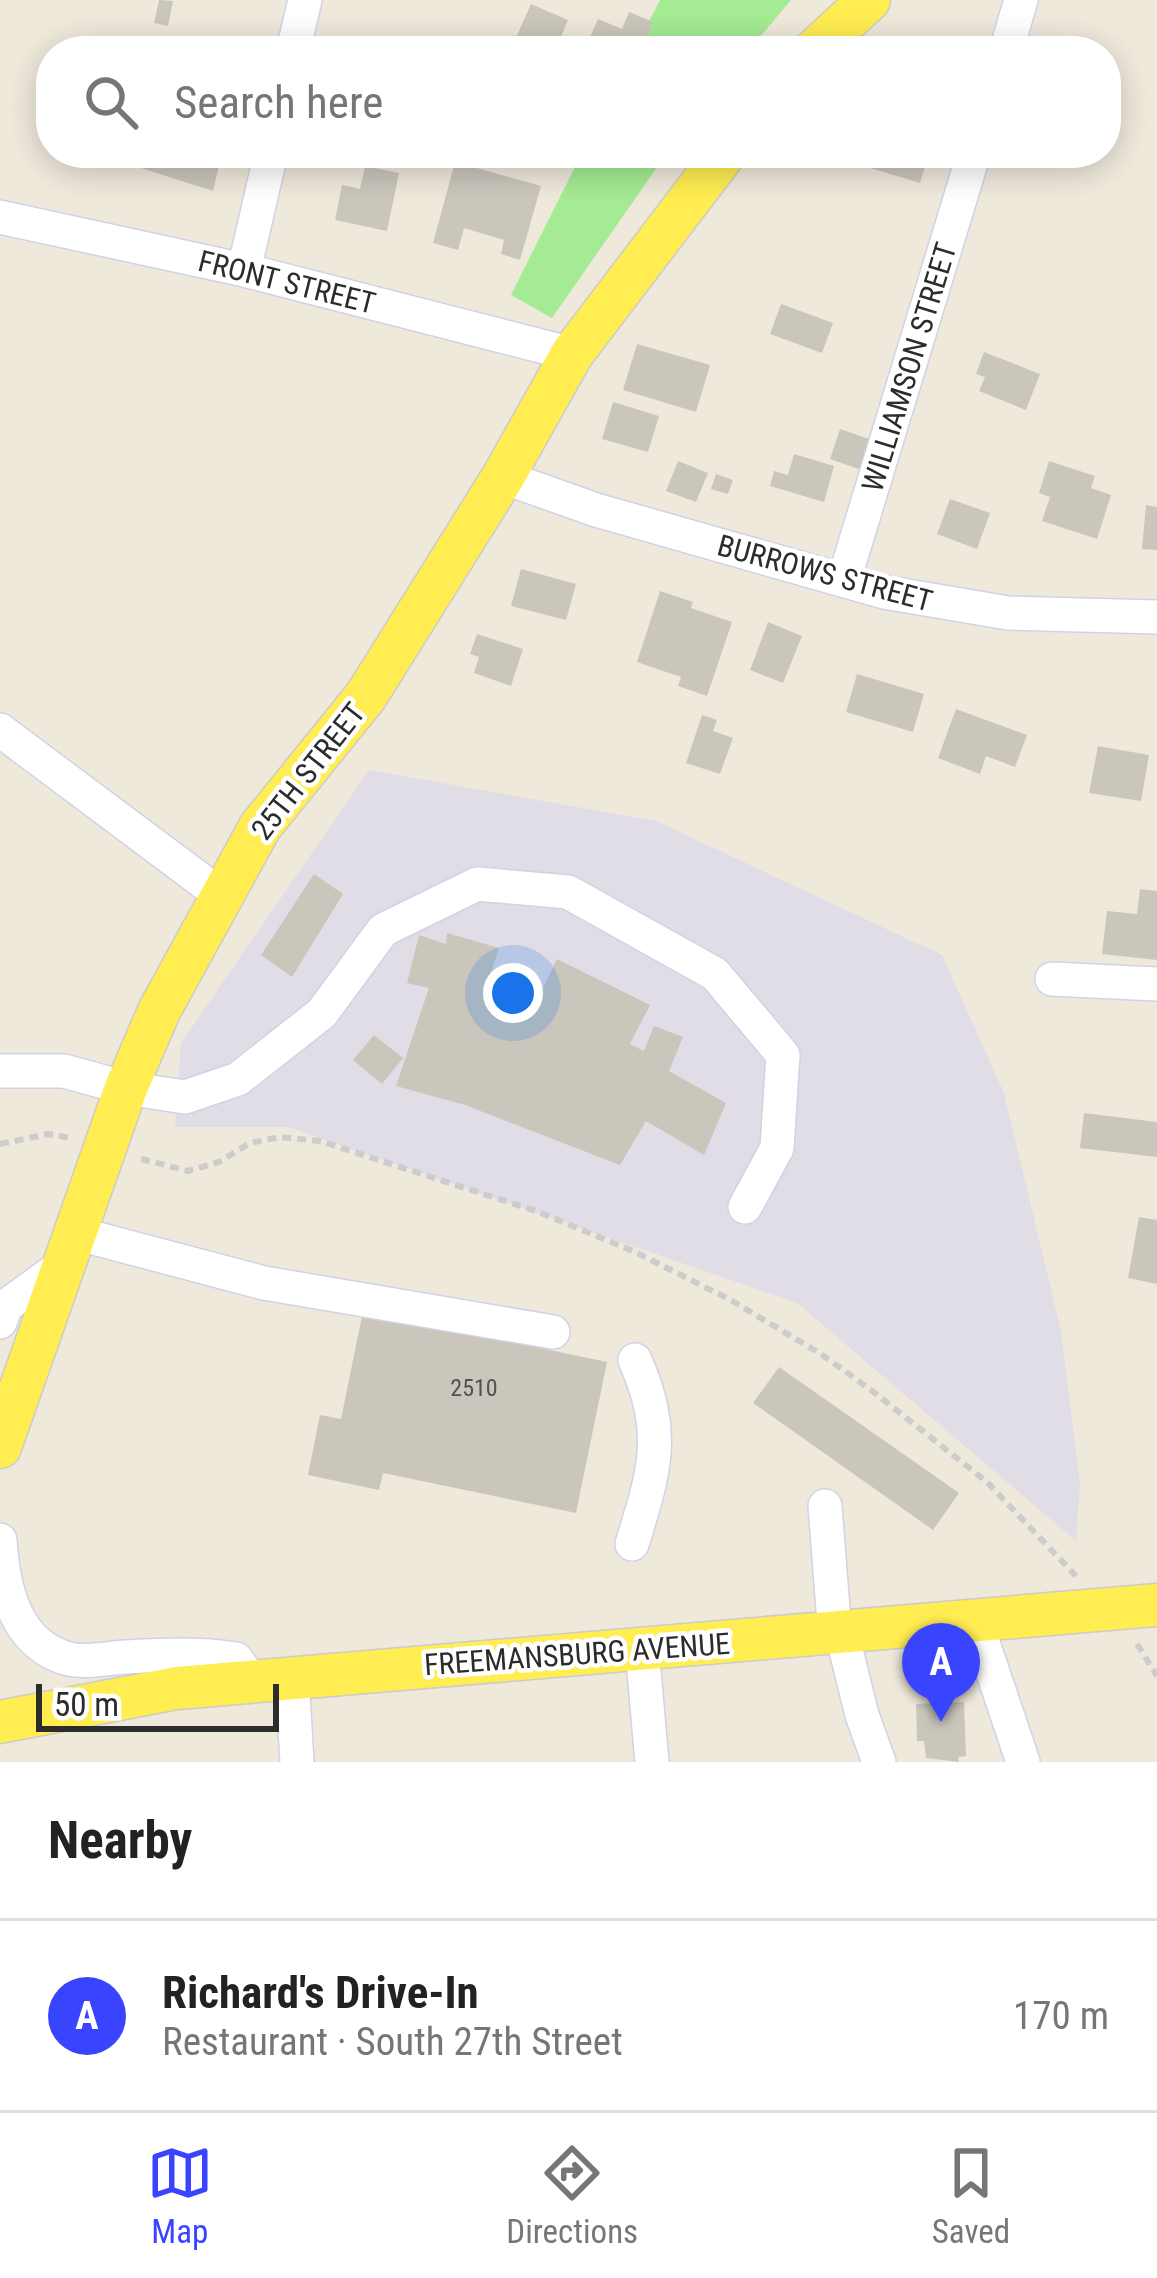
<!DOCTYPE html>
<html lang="en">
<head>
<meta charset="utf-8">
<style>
  :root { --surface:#fff; --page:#f2f2f2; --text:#222; --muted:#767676; --line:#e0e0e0; --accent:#3944ff }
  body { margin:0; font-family:"Roboto Condensed",sans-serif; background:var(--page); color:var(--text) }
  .scale { position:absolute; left:36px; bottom:30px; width:243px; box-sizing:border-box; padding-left:12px; border:6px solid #2c2c2c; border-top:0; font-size:33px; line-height:42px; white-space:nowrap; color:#2c2c2c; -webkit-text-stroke:9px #fff; paint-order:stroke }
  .you { position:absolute; left:513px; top:993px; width:42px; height:42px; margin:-30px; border:9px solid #fff; border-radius:50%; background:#1a73e8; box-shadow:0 0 0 18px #1a73e833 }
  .badge { display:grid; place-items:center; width:78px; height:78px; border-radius:50%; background:var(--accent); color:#fff; font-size:39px; font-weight:700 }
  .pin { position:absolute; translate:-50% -99px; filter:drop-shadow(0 3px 6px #0008) }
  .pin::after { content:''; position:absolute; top:63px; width:42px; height:36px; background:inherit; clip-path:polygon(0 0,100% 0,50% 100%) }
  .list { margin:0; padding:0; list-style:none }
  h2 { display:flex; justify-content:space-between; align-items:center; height:156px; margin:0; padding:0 48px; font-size:51px }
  h2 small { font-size:39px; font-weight:400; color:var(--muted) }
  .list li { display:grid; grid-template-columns:78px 1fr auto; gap:36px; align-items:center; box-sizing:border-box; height:192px; padding:0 48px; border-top:3px solid var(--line) }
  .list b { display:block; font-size:45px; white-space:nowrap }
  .list p { margin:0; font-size:39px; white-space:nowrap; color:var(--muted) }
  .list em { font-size:39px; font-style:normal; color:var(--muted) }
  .icon { flex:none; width:66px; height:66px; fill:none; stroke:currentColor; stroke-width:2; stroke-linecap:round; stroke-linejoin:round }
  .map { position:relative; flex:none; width:1157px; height:1762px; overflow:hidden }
  .search { position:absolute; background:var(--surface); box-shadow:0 6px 30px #0003; left:36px; right:36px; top:36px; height:132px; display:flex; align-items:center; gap:30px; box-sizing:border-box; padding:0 42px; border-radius:48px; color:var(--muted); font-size:45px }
  .sheet { height:348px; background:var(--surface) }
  nav { display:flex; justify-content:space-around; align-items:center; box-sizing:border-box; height:168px; border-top:3px solid var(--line); background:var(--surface); font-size:33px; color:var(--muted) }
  nav a { display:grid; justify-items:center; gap:6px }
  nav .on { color:var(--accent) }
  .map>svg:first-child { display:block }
</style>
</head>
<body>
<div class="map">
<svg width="1157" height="1762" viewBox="0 0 1157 1762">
  <rect width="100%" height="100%" fill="#efe9dc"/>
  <path fill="#e1dde7" d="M369,770L656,821L942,955L1004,1093L1061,1331L1080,1484L1076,1541L797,1303L288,1127H175L181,1043Z"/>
  <path fill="#a5eb93" d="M660,0H791L748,51H634Z
    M582,153H667L552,318L511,295Z"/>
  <path fill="#cac6bc" d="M159,0L173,1L168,26L154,23Z
    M531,4L568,20L555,51H510Z
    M629,12L653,22L640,51H584L598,19L622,29Z
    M142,153H222L213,191L138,167Z
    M872,153H929L920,183L867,167Z
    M455,162L541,186L520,260L501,254L504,240L464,228L458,250L433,243Z
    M365,166L399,173L387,231L335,220L342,185L360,189Z
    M781,304L833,323L822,353L770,334Z
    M637,344L710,365L696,412L623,390Z
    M984,352L1040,374L1026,410L979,391L985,377L976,374Z
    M613,402L659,416L648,452L602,439Z
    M840,429L875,441L864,471L830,459Z
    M794,454L834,466L824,502L770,486L774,471L788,475Z
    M678,461L708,473L696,502L666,491Z
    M1049,461L1095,476L1091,488L1111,495L1097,539L1042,521L1050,497L1039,493Z
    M716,474L733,480L728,494L711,489Z
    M950,499L990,513L977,549L937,534Z
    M1146,505L1157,507V550L1142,549Z
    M521,569L576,584L566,620L511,606Z
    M660,591L693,602L691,608L732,622L707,696L678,686L681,677L637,662Z
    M768,622L802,636L783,683L750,670Z
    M477,634L523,649L511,686L474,673L479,657L470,654Z
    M857,674L924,694L913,732L846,712Z
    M956,709L1027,735L1015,767L986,756L980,774L938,758Z
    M702,715L717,720L713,731L733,738L720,774L686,763Z
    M1098,746L1149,755L1141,801L1089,793Z
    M314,874L343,894L292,977L261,955Z
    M1140,889L1157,891V960L1102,954L1107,911L1137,914Z
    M447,933L499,948L489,979L503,980L538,998L557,959L650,1005L630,1044L644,1051L654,1026L683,1037L669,1071L726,1103L704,1155L646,1121L620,1165L465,1105L396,1086L429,988L407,983L419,935L446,944Z
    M374,1035L403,1058L382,1084L353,1060Z
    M1084,1113L1157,1122V1157L1080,1148Z
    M1139,1217L1157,1220V1284L1128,1278Z
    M363,1311L607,1362L576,1513L383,1473L379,1490L308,1475L320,1415L341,1419Z
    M779,1367L959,1493L933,1530L753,1403Z
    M964,1702L966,1756L958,1757L959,1762L926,1758L924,1741H917L916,1704Z"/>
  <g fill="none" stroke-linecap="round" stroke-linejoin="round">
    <defs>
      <path id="minor" d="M293,51L305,0
        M1006,51L1021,0
        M0,217L244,270L572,354
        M244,270L271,153
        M503,477L596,510L884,592L1008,613L1157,617
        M844,580L974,153
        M0,730L222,896
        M1052,979L1157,984
        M0,1071H64L126,1088L185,1097L238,1079L322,1013L383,930L477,884L568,892L715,974L783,1055L777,1148L745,1207
        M75,1233L264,1283L553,1332
        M0,1322L6,1306L64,1264
        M825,1506L835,1635
        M0,1540C3,1588 15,1645 69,1659C85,1663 108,1658 125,1657C163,1655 199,1653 236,1659L252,1681
        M632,1544C655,1470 667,1433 635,1360
        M976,1622L1023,1762
        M842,1634L862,1715L879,1762
        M642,1649L652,1762
        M292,1677L297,1762"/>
      <path id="major" d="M814,51L869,0
        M0,1447L126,1088L159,1011L260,827L366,696L503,477L572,354L725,153
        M0,1722L177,1688L1157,1605"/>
    </defs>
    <use href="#minor" stroke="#d1d2e6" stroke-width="36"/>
    <use href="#major" stroke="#ccc" stroke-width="45"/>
    <path stroke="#ccc" stroke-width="6" stroke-dasharray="9 6" stroke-linecap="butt" d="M0,1144L48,1134L71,1138
      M141,1159L188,1171L219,1162L250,1143L280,1137L320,1141L536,1211L633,1251L729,1299L821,1354L871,1390L987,1482L1076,1576
      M1137,1644L1157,1676"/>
    <use href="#minor" stroke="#fff" stroke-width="33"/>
    <use href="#major" stroke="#ffed51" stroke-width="42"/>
  </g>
  <g text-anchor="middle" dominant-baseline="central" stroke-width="9" stroke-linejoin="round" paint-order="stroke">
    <g font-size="24" fill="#545250">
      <text x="474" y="1388">2510</text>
    </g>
    <g font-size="30" fill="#2c2c2c" stroke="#fff">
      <text transform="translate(287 282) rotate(14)">FRONT STREET</text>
      <text transform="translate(909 367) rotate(-73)">WILLIAMSON STREET</text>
      <text transform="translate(825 573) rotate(15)">BURROWS STREET</text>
      <text transform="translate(308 771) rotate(-52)">25TH STREET</text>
      <text transform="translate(577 1654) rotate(-4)">FREEMANSBURG AVENUE</text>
    </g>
  </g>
</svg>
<div class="scale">50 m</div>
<div class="you"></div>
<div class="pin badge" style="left:941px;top:1722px">A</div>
<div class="search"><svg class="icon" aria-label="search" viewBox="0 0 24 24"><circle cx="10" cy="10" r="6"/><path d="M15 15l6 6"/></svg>Search here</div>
</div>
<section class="sheet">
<h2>Nearby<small></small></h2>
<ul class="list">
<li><span class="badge">A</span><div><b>Richard's Drive-In</b><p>Restaurant · South 27th Street</p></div><em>170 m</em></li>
</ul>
</section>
<nav>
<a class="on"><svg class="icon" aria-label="map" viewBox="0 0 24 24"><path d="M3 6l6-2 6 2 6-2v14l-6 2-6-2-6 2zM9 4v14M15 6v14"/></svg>Map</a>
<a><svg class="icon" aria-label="directions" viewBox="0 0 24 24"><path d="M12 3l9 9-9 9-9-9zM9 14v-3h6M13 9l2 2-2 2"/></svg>Directions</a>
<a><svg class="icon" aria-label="saved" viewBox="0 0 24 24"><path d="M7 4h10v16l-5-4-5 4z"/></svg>Saved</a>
</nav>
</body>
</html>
